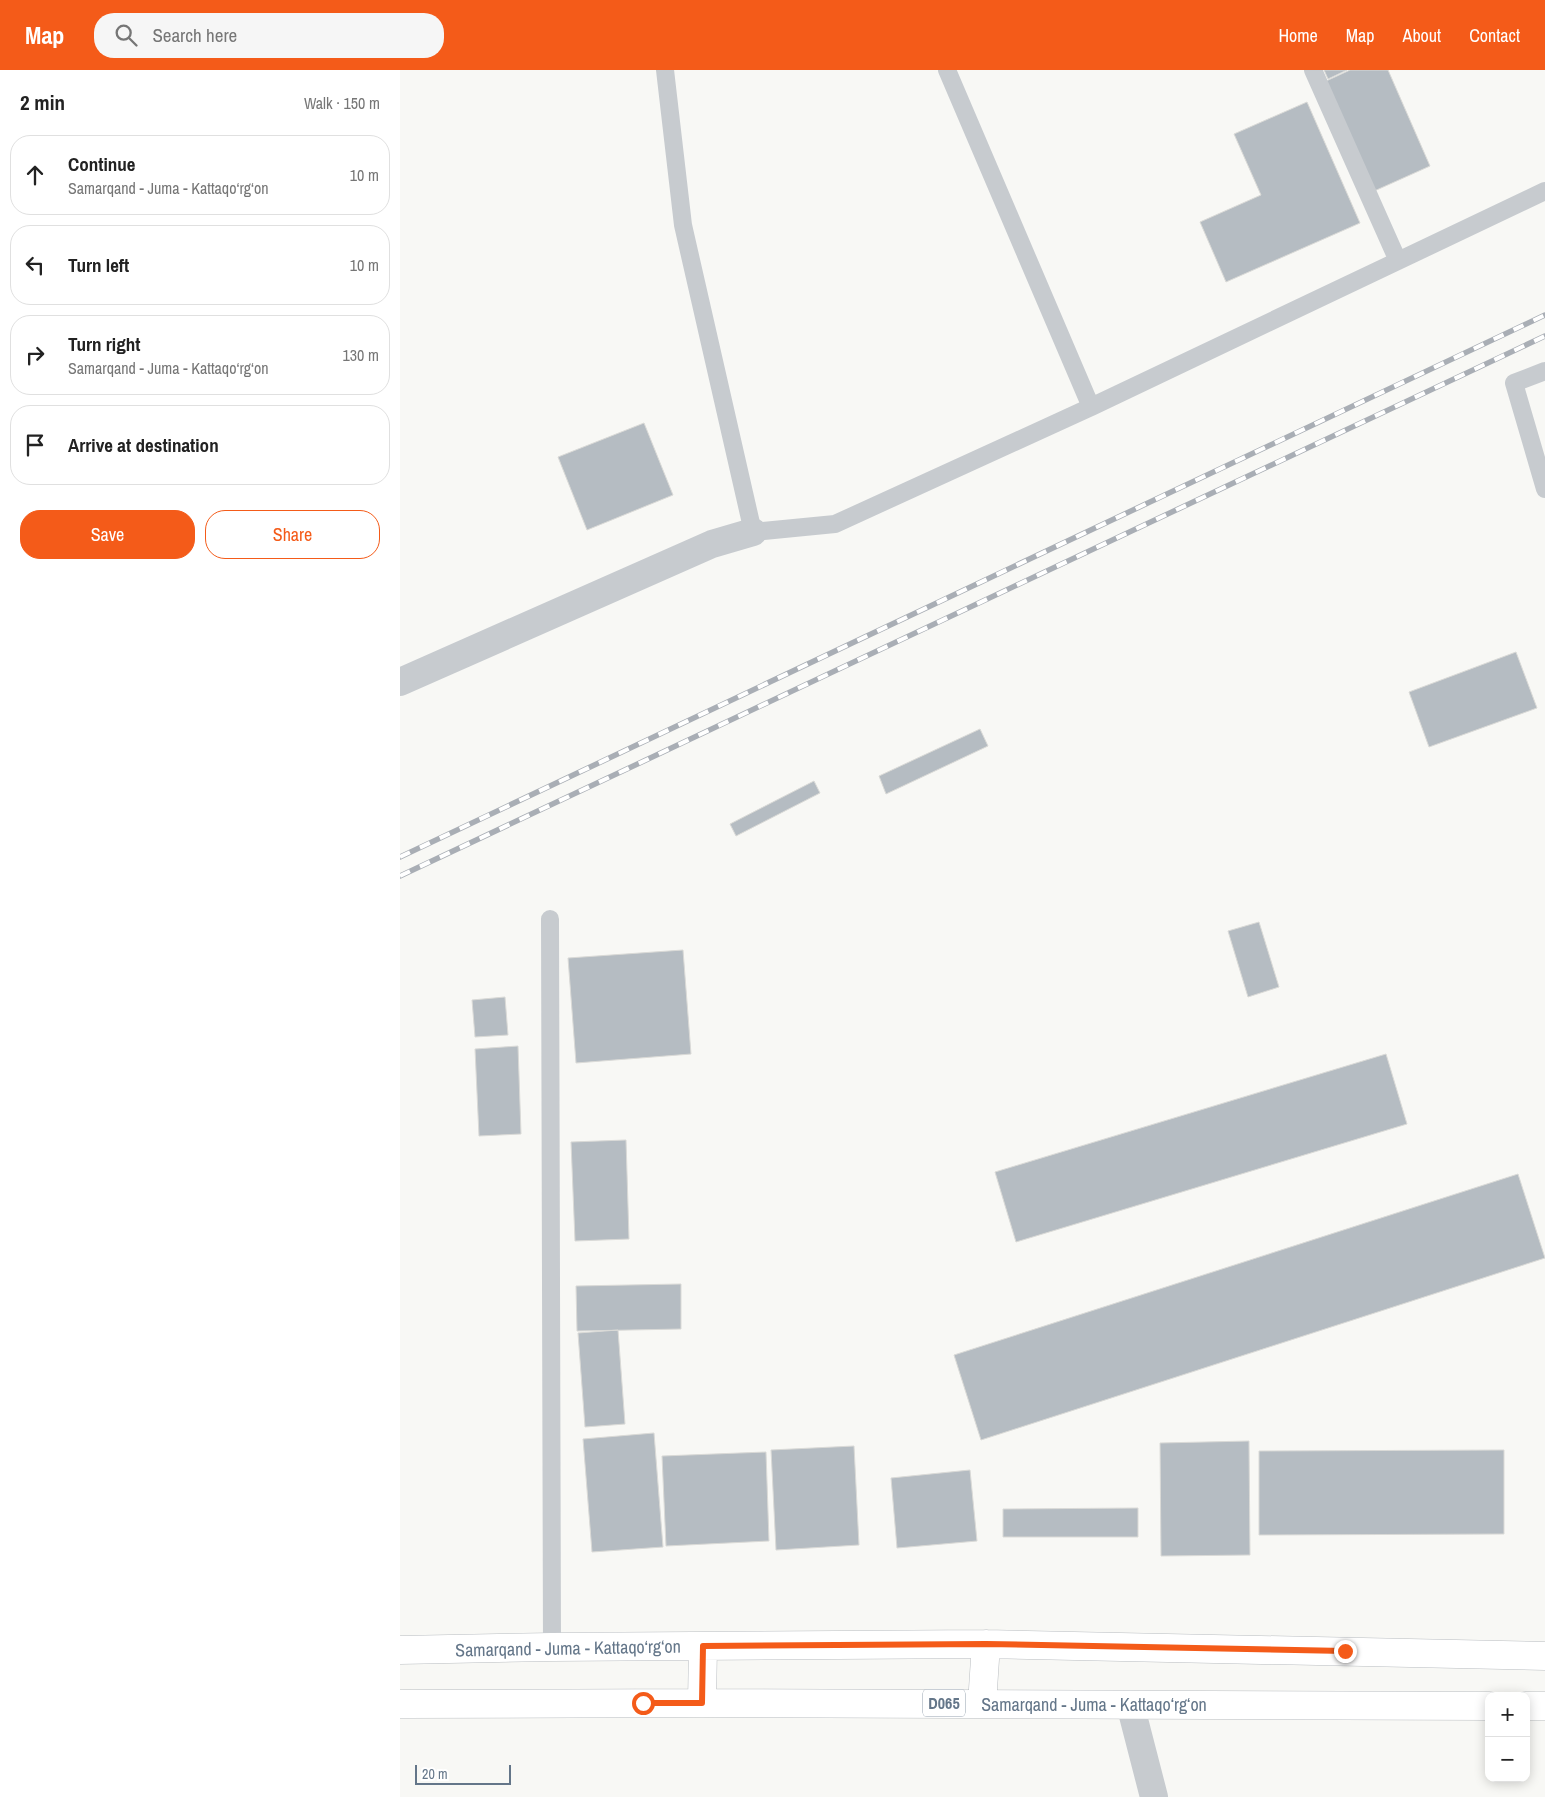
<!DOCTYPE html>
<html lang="en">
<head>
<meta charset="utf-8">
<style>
  :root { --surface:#fff; --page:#f6f6f6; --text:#222; --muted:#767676; --line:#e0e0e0; --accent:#f45b19 }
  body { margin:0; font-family:"Archivo Narrow",sans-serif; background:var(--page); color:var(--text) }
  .controls { position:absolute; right:15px; bottom:15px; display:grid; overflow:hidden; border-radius:10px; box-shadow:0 2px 12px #0003 }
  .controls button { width:45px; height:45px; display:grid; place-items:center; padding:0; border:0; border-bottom:1px solid var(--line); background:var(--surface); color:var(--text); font:25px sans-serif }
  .scale { position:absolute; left:15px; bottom:12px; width:96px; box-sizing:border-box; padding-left:5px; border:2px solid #647689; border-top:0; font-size:14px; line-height:18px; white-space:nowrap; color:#647689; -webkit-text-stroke:4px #fff; paint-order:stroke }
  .stop { position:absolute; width:15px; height:15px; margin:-11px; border:4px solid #f45b19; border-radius:50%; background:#fff }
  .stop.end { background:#f45b19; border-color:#fff; box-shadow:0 1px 5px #0008 }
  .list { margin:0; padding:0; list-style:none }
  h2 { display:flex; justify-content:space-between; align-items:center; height:65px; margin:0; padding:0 20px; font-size:21px }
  h2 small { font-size:16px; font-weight:400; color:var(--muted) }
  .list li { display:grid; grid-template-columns:32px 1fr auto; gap:15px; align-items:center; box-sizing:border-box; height:80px; margin:0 10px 10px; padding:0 10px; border:1px solid var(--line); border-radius:20px }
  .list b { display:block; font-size:19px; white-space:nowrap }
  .list p { margin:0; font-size:16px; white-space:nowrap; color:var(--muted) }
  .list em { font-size:16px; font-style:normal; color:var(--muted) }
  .actions { display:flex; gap:10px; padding:15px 20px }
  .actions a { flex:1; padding:11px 0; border:1px solid var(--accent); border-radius:20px; text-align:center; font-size:18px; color:var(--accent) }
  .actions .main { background:var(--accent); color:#fff }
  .icon { flex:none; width:28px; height:28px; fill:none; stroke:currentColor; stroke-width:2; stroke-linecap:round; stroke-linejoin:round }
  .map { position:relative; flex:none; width:1145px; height:1727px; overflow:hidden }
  header { display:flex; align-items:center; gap:30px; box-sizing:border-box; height:70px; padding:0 25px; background:var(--accent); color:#fff }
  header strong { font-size:24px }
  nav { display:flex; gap:28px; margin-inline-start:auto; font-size:18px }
  .search { width:350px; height:45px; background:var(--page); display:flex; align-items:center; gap:12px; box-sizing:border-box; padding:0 18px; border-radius:20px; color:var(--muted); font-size:19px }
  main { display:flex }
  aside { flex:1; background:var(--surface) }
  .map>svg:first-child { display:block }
</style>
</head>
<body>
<header>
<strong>Map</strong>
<div class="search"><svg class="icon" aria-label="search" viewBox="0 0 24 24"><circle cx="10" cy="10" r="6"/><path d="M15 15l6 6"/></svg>Search here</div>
<nav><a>Home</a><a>Map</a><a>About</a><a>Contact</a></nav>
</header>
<main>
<aside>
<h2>2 min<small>Walk · 150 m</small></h2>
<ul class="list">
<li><svg class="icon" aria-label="ahead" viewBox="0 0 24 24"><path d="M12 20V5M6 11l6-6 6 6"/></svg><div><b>Continue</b><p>Samarqand - Juma - Kattaqo‘rg‘on</p></div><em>10 m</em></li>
<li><svg class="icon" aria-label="left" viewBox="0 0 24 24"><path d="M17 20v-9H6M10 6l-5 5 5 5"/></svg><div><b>Turn left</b></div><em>10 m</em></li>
<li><svg class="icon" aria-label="right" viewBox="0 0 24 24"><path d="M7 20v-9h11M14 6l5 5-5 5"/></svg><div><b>Turn right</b><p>Samarqand - Juma - Kattaqo‘rg‘on</p></div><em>130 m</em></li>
<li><svg class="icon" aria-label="arrive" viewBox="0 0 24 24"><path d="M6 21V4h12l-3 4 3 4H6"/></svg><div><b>Arrive at destination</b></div></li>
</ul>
<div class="actions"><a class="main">Save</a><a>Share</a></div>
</aside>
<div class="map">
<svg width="1145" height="1727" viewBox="0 0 1145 1727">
  <rect width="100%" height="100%" fill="#f8f8f5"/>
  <path fill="#b5bcc2" stroke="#dadad7" d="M924,0H947L928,9Z
    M950,0H988L1030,96L972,122L924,12Z
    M907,32L960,153L826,212L800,152L861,125L834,64Z
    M244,353L273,425L187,460L158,387Z
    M1116,582L1137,638L1029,677L1009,622Z
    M580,659L588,676L486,724L479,706Z
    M414,711L420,723L336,766L330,754Z
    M859,852L879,917L848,927L828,861Z
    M283,880L291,984L176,993L168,888Z
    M105,927L108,965L75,967L72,930Z
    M118,976L121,1064L79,1066L75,979Z
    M986,984L1007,1054L616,1172L595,1102Z
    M226,1070L229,1169L175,1171L171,1072Z
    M1118,1104L1145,1188L581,1370L554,1285Z
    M281,1214V1259L177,1261L176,1216Z
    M218,1260L225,1354L185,1357L178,1263Z
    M254,1363L263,1477L192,1482L183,1369Z
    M849,1371L850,1485L761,1486L760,1373Z
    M454,1376L459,1475L376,1480L371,1380Z
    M1104,1380V1464L859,1465V1381Z
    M366,1382L369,1471L266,1476L262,1386Z
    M570,1400L577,1471L497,1478L491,1408Z
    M738,1438V1467H603V1439Z"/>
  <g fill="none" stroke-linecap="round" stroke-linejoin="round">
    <defs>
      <path id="primary" d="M0,1580L152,1577L586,1574L1145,1586
        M302,1633L303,1576
        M0,1634L302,1633L1089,1636
        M582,1634L586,1574
        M1126,1636H1145"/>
    </defs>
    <use href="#primary" stroke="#babec2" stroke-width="29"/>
    <path stroke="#c7cbcf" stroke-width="18" d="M265,0L283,155L353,462L435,454L691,337L547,0
      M913,0L998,191
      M1145,301L1114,313L1145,419
      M691,337L1145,121
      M150,849L152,1577"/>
    <path stroke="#c7cbcf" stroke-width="28" d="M0,612L312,474L353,462
      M730,1634L754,1727"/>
    <use href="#primary" stroke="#fff" stroke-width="28"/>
    <defs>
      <path id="rail" d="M0,787L1145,245
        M0,806L1145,266"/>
    </defs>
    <use href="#rail" stroke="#a9aeb5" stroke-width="5.5"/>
    <use href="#rail" stroke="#fff" stroke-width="4" stroke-dasharray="11" stroke-linecap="butt"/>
  </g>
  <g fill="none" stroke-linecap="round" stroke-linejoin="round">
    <path stroke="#f45b19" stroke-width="6" d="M243,1633H302L303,1576L586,1574L945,1581"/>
  </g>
  <g text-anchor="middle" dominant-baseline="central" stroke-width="5" stroke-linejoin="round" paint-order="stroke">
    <rect fill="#fff" stroke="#929fac" stroke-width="1" x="523" y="1619.5" width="42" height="27" rx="4"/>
    <g font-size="16" font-weight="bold" fill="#647689">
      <text x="544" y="1633">D065</text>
    </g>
    <g font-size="18" fill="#647689" stroke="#fff">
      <text transform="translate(168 1578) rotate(-1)">Samarqand - Juma - Kattaqo‘rg‘on</text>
      <text x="694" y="1634">Samarqand - Juma - Kattaqo‘rg‘on</text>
    </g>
  </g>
</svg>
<div class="controls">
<button>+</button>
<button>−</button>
</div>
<div class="scale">20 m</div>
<div class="stop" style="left:243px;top:1633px"></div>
<div class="stop end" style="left:945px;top:1581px"></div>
</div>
</main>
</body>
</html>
